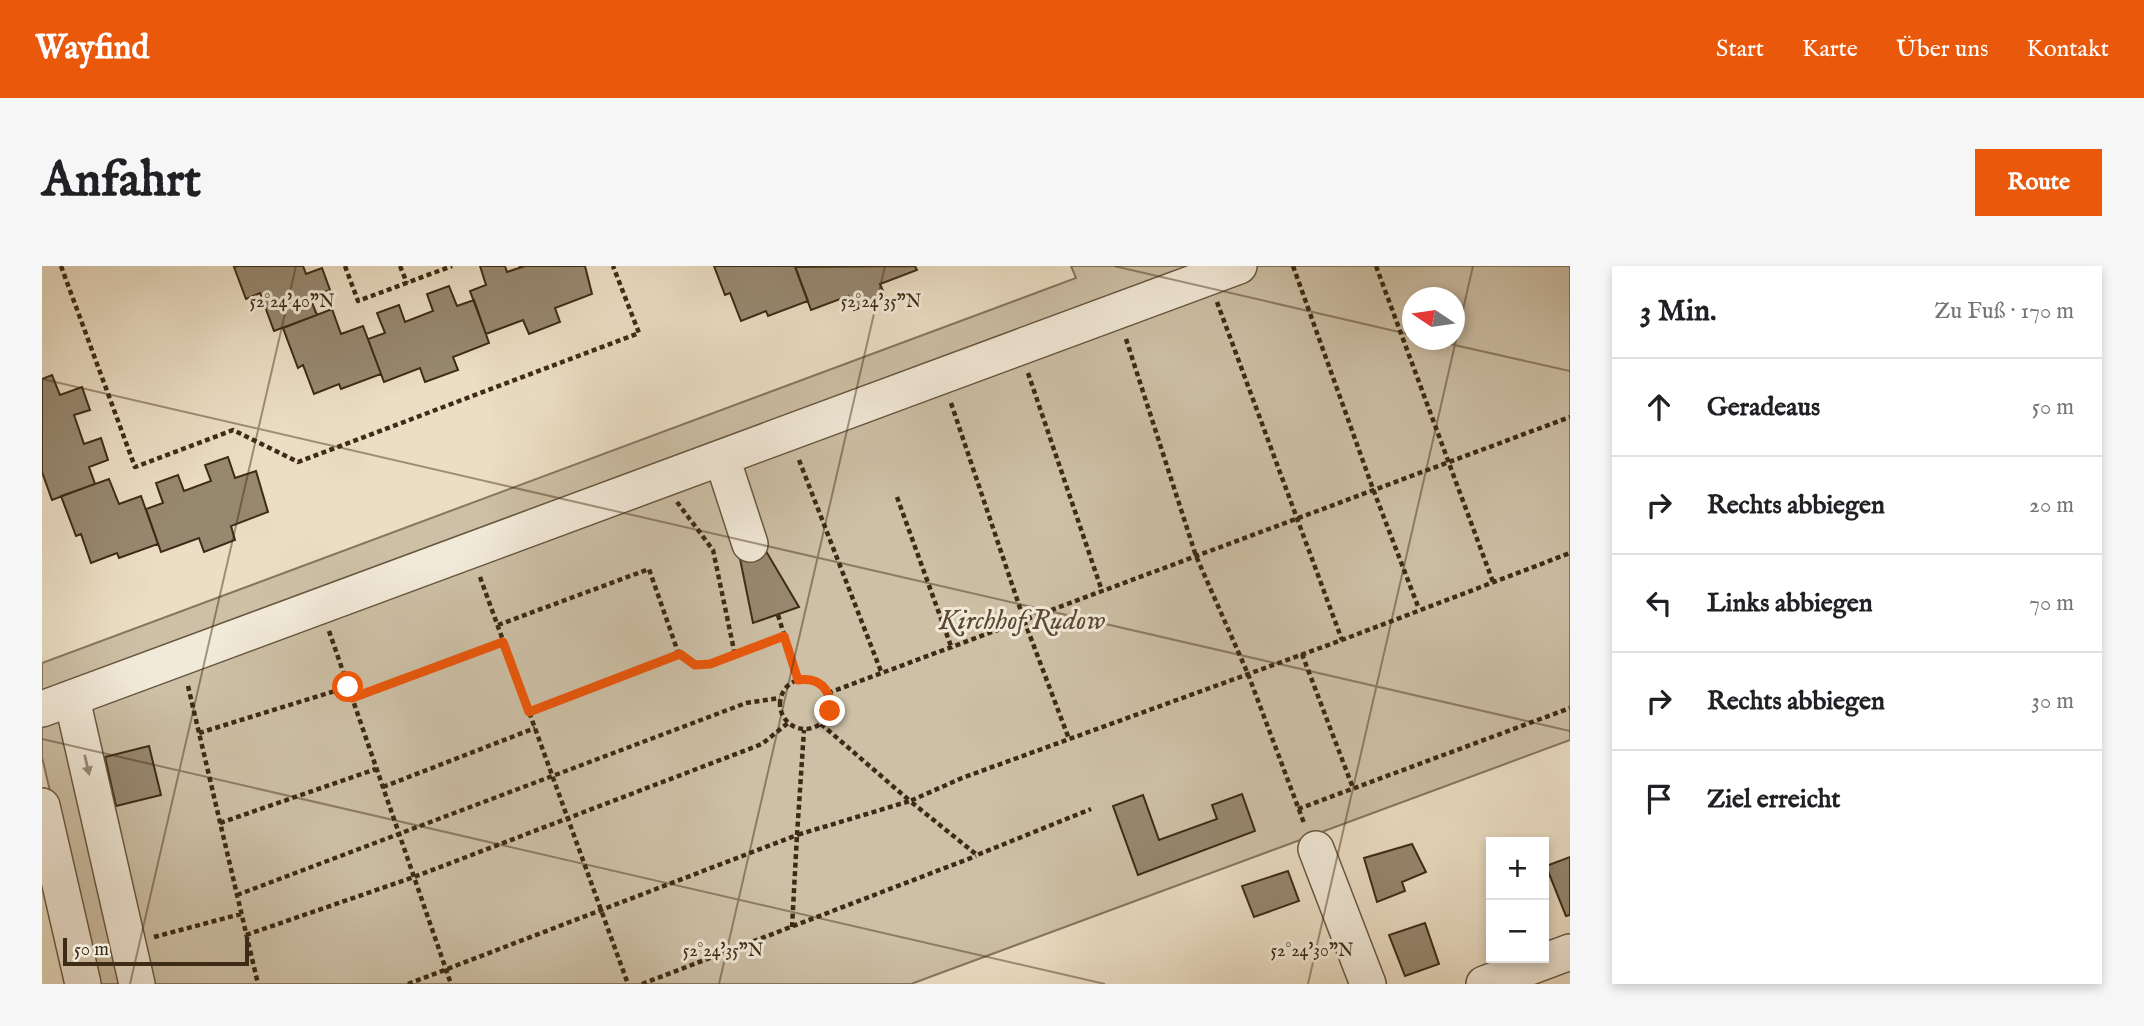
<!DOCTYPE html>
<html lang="de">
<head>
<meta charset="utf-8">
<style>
  :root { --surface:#fff; --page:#f6f6f6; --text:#202124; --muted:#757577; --line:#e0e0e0; --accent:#ea580c }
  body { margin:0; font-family:"IM FELL English",serif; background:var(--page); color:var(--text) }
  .controls { position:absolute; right:21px; bottom:21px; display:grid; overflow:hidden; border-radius:0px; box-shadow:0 4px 10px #0003 }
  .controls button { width:63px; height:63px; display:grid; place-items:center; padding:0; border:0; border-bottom:2px solid var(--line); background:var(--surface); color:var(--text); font:35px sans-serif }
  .compass { position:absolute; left:1360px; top:21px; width:63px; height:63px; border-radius:50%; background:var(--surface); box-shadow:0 4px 10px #0003; rotate:283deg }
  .scale { position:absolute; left:21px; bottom:18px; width:186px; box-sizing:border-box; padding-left:7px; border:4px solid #3d2b15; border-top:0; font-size:19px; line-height:24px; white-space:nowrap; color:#3d2b15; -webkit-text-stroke:5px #f2ead9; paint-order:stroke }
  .stop { position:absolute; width:21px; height:21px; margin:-16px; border:5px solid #ea580c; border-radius:50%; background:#fff }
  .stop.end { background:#ea580c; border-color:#fff; box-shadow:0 2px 7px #0008 }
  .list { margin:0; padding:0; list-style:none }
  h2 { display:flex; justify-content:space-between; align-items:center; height:91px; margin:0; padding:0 28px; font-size:30px }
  h2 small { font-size:23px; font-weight:400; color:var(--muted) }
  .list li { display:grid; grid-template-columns:46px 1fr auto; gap:21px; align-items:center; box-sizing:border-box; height:98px; padding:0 28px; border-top:2px solid var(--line) }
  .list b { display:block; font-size:26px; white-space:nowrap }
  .list em { font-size:23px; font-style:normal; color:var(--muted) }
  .icon { flex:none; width:38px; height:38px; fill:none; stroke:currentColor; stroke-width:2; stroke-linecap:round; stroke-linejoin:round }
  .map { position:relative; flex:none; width:1528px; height:718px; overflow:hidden; border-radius:0px }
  header { display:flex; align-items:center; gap:42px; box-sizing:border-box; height:98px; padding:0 35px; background:var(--accent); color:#fff }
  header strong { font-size:33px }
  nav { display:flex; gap:38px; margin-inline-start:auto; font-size:24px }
  .intro { display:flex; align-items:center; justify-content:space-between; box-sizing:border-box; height:168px; padding:0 42px }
  h1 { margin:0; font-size:49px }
  .button { padding:18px 32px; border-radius:0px; background:var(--accent); color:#fff; font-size:24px; font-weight:700 }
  main { display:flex; gap:42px; padding:0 42px }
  aside { flex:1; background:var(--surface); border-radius:0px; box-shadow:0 4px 10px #0003 }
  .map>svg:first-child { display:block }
</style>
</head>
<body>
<header>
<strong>Wayfind</strong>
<nav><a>Start</a><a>Karte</a><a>Über uns</a><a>Kontakt</a></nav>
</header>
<div class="intro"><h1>Anfahrt</h1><a class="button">Route</a></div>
<main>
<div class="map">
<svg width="1528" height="718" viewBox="0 0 1528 718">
  <rect width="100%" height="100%" fill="#ebdec4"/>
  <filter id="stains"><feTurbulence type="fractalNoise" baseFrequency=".00286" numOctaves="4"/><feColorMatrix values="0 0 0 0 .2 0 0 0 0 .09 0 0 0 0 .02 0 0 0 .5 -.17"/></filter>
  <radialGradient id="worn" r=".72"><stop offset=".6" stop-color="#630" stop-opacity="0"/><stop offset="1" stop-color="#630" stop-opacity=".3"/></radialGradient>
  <path fill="#cdc0a6" stroke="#85765e" stroke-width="2" fill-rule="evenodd" d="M1029,0H1528V474L869,718H53L0,491V397L1034,12ZM1370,32H1412V74H1370Z"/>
  <path fill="#978870" stroke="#3d2b15" stroke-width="2" d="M196,0H261L264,8L280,2L288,24L268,32L275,49L232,65L218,27L204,33L192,1Z
    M438,0H463L465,6L483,0H543L550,28L513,42L518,56L487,68L481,54L444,68L428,25L444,19Z
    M672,0H753L766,35L726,50L724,45L699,55L688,27L683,29Z
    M873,0L875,4L838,18L844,32L812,44L806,30L769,44L753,1Z
    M407,20L415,40L432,34L447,77L411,91L416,104L383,116L378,102L342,116L326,73L343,67L335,47L357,39L363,56L391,45L385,28Z
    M290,43L299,68L321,60L339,108L299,123L297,118L272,128L261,99L256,102L241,62Z
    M10,109L18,129L40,121L48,144L32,149L42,178L59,172L66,194L47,201L53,218L10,234L0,206V113Z
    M186,191L193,212L214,205L226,246L189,260L193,274L162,286L157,272L119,286L104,243L121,237L114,217L136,209L142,225L169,215L163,199Z
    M67,213L77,238L99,230L116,278L77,292L75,287L49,297L39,268L34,270L19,230Z
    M718,275L757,341L711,357L696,283Z
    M107,480L119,529L74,540L63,491Z
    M1200,528L1213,565L1096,609L1071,540L1101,529L1117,574L1175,553L1170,539Z
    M1370,578L1384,606L1360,616L1363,625L1335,636L1322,592Z
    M1528,591V649L1524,650L1504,600Z
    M1246,605L1257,635L1212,651L1200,620Z
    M1383,657L1397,698L1363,710L1347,669Z"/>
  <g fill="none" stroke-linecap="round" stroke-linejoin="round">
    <defs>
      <path id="minor" d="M680,192L708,278
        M30,433L95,718
        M0,443L1197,0
        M0,540L41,718
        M1274,583L1326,718
        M1442,718L1528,686"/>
    </defs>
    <use href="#minor" stroke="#685841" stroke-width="38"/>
    <path stroke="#3d2b15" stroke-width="4.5" stroke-dasharray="5 3.5" stroke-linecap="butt" d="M19,0L93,201L191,164L256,196L597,67L571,0
      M303,0L316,35L410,0
      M358,0L365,17
      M479,0V1
      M1251,0L1331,223L1377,343
      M1334,0L1451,316
      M1175,36L1300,374
      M1084,73L1154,290L1206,408L1262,557
      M986,107L1060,325
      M909,137L982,354L1027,473
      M757,194L840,408
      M855,231L910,383
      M635,236L671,284L693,389
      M438,311L586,718
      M736,349L756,414
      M456,359L607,303L637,389L488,446
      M287,365L409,718
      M1260,388L1311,522
      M637,389L652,399L668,398L742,370
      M738 438a25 25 0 1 1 50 0a25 25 0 1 1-50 0Z
      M146,420L216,718
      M786,427L1528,151
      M310,432L462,376
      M779,458L868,535L920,512L1300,374L1528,287
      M157,467L306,421
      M341,521L493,462
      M1256,543L1528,442
      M178,557L334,503
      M195,629L704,437L738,432
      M750,661L755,569L868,535L935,589L1049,543
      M204,669L372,611L720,478L746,457
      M112,671L199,648
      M366,718L755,569L762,464
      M600,718L934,590"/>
    <use href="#minor" stroke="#f2ead9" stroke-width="35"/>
  </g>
  <defs><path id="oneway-solid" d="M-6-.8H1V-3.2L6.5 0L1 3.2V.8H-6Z" transform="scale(1.75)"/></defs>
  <use fill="#988a77" href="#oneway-solid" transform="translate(45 499) rotate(77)"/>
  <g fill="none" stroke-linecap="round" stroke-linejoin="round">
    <path stroke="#ea580c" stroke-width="9" d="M306,421L310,432L461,376L487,446L638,388L653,399L668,398L742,370L756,414C777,411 790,423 788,445"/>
  </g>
  <path fill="none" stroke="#3d2b15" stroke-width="2" stroke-opacity="0.45" d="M1072,0L1370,69M1390,74L1528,105M0,113L1528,465M0,473L1063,718M88,718L254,0M677,718L843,0M1266,718L1431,0"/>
  <g text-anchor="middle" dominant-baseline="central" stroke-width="6" stroke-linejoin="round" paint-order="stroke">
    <g font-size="28" font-style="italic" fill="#5a4932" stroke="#f2ead9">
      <text x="980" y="355">Kirchhof Rudow</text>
    </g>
  </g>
  <g font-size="18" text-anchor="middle" fill="#3d2b15" stroke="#f2ead9" stroke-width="6" stroke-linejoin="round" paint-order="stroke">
    <text x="250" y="41">52°24'40"N</text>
    <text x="839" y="41">52°24'35"N</text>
    <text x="681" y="690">52°24'35"N</text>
    <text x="1270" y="690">52°24'30"N</text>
  </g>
  <rect width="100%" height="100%" filter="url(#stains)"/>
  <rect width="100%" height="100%" fill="url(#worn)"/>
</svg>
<div class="controls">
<button>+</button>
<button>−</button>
</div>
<svg class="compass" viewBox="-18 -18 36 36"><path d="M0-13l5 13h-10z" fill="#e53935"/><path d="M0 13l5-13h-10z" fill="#757577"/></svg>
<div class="scale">50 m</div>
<div class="stop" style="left:306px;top:421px"></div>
<div class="stop end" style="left:788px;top:445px"></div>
</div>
<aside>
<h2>3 Min.<small>Zu Fuß · 170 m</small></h2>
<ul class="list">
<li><svg class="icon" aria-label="ahead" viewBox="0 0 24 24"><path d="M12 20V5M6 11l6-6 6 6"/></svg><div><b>Geradeaus</b></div><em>50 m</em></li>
<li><svg class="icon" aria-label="right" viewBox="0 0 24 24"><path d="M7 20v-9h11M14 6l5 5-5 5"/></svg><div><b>Rechts abbiegen</b></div><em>20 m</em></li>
<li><svg class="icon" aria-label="left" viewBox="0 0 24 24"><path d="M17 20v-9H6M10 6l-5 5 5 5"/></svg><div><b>Links abbiegen</b></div><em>70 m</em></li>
<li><svg class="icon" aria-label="right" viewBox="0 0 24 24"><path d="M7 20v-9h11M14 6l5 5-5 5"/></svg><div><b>Rechts abbiegen</b></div><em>30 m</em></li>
<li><svg class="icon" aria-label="arrive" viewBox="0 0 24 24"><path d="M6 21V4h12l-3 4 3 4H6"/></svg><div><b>Ziel erreicht</b></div></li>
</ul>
</aside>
</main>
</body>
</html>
